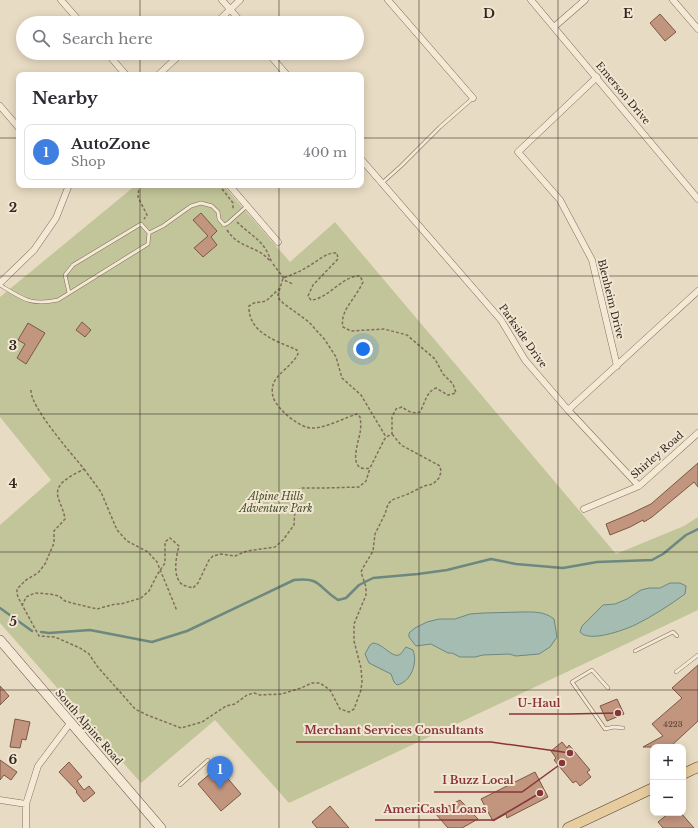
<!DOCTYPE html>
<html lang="en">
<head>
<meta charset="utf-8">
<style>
  :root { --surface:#fff; --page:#f2f2f3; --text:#2b2b33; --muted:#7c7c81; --line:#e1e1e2; --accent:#88343a }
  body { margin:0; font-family:"Libre Baskerville",serif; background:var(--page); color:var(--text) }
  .controls { position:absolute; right:12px; bottom:12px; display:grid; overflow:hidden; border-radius:8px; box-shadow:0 2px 10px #0003 }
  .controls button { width:36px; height:36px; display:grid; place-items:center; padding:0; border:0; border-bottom:1px solid var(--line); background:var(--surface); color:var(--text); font:20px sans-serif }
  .you { position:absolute; left:363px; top:349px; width:14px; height:14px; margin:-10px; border:3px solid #fff; border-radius:50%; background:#1a73e8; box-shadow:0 0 0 6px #1a73e833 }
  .badge { display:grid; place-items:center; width:26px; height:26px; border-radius:50%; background:var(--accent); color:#fff; font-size:13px; font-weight:700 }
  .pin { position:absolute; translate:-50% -33px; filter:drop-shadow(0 1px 2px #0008) }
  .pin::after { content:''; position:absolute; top:21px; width:14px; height:12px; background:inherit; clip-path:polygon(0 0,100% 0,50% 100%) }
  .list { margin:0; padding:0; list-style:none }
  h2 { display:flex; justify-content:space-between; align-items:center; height:52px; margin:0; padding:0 16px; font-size:17px }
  h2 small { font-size:13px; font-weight:400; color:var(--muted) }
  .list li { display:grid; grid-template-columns:26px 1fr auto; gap:12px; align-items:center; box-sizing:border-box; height:56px; margin:0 8px 8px; padding:0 8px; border:1px solid var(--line); border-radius:8px }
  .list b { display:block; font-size:15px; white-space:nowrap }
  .list p { margin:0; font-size:13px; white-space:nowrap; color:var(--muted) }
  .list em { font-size:13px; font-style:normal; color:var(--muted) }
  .icon { flex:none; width:22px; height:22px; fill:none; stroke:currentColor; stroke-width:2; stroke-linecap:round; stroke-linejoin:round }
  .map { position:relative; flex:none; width:698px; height:828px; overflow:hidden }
  .search { position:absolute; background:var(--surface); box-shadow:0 2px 10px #0003; left:16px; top:16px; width:348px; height:44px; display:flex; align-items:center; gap:10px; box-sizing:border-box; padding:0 14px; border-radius:22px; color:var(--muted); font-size:15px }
  .panel { position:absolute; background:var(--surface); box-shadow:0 2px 10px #0003; left:16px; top:72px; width:348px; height:116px; border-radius:8px }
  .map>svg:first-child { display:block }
</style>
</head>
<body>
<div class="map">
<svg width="698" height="828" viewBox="0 0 698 828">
  <rect width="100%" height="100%" fill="#e8dbc3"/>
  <path fill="#c2c599" d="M136,185H223L290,262L335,222L616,554L684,526L698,517V610L289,803L215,720L141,783L0,623V525L51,480L0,417V297Z"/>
  <path fill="#a5bcb3" stroke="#6d8880" d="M670,583H680L686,586L685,594C670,605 653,616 635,625C624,630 589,643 580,632L582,626L603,605L615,604L627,599L641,590L649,588H660Z
    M521,612C533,612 544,611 554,619L557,637L550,647L539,654L516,656L509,654L483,655L475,657H460L452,653H448L431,644L416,646L409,637V633L415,628L427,622L439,619H455L470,614L484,613Z
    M373,643C382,643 392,658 399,655C402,654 403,650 406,647L413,650C418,663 411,682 397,685L394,682L391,674L369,663L365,654L370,645Z"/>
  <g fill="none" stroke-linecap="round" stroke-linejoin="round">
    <path stroke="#6d8880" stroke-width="2.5" d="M0,608L32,631
      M41,632L49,633L90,630L152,642L187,631L294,580C322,577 317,587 338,600L346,598L359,585L373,578L418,574L447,570L491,559L516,564L563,568L597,562L652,560L663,554L686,535L698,529"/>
  </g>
  <path fill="#c2957e" stroke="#7c5745" d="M660,14L676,32L665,41L650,23Z
    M201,213L217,231L211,237L217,245L203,257L194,248L208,236L193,220Z
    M82,322L91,330L85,337L76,330Z
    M28,323L45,333L26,364L17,358L25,344L18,340Z
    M698,463V487L694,482L652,517L644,522L643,520L630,527L610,535L606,524L630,514L651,504Z
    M698,665V721L670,747H643L663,736L652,724L682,698L672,688Z
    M0,686L9,696L0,705Z
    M617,699L624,714L607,721L600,706Z
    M15,719L30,722L26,740L22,739L20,748L10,747Z
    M562,742L567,748L569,745L590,770L587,772L591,777L580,786L576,781L573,783L554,760L556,758L551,751Z
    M0,760L17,772L11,780L4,775L0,780Z
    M69,762L82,777L77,781L84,790L89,786L95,793L84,802L76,792L77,791L59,772Z
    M218,767L241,794L221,811L198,784Z
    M535,772L548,797L507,818L506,814L493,821L481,799Z
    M460,800L478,819L462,828H448L435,813Z
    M330,806L349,828H317L312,822Z
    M669,813H681L694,828H663L658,822Z"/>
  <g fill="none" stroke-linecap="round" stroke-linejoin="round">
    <defs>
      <path id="lane" d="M382,183L401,166L440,127L473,98
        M149,233L163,226L191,206L201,203L212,206L218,212L219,219L224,225L228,223L247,206
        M0,285C23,299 31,306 58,300L148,244L149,233L141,224L73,265L65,275L69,293
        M635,651L673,632L677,636
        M676,672L698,655
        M608,688L592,670L572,682L605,729L614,727L623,728
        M180,785L208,760"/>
      <path id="street" d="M61,0L81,23
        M222,0L242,23
        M388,0L473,98
        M531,0L698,199
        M673,0L698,29
        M216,23L240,0
        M554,27L585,0
        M107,53L126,75
        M268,53L287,75
        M158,75L182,53
        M597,77L518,152L560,200L592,260L617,366
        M0,106L19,128
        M361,159L501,320L525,360L568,410L639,486
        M229,185L278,242
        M0,283L34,250L56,218L69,185
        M568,410L698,291
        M584,509L639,486L698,433
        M0,800L26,804
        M26,828V804L38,766L71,722"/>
      <path id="secondary" d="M0,640L161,828"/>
      <path id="primary" d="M683,774L698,767
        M568,828L653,788"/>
    </defs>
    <use href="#lane" stroke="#806d5c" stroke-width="4"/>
    <use href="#street" stroke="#806d5c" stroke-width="7"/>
    <use href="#secondary" stroke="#624e3f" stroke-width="10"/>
    <use href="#primary" stroke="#4e3c30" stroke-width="11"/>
    <path stroke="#806d5c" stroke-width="1.5" stroke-dasharray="3 2" stroke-linecap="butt" d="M139,185L138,197L147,215L144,219
      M219,185L233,203V210
      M237,222C246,231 258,238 265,248C268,253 270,258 272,263
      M227,230C239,249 257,245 270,261
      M273,264L286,281L293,284
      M280,288L266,301L254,303L249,306C248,333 277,341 297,350L298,354C292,366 276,374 273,385C272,388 272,393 273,397C277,409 300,429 313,428C326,428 344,418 357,414L360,417C361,422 361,428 360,433C358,444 347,473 370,468L384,440L386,437L392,434V417L396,409L402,407C407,411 413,414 420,412C425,403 426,392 436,388L448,395L456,393L453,384L443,374L435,359L407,335L384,329L351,331L343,327C340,314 350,304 356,294C359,290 361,286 363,282L360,276C343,275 328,299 311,300L308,296L313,285L338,259L337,253C326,252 318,261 309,266C301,271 292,275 283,278L278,295L279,299L283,303L309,322L325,340L336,357L342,378L361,395L386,437
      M31,390C30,407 72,454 84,469C74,475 54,482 58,497C60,504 64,511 65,519L54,531V543L45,564L38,573L26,580L17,589V594L19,599L39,636L55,637L80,648L89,654L97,666L135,709L147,715L181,728L202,722L226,706L235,704L247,695L254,693L260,695L282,694L301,688L312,683H320L330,690L340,709L349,712L354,709L361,690L362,681L361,668L354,641V624L366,595V587L361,572L364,566L373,551L375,534L385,514L388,504L392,500L408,494L424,486L433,484L439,478L441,472L440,466L401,445L392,434
      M84,469L101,492L117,530L127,541L148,552L157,562L177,611
      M22,606L26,597L35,593L50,594L59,596L65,601L72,603L97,609L115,604H121L141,598L149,591L157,575L165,563V542L170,538L179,546C176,557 172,578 183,585C186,586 190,587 193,588L198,583L209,560L213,556L221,554L235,556L247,551L275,547L283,540L294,525L295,508L291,502L290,497L301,488H325L359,487L366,481L370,468"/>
    <use href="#lane" stroke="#f4e9d5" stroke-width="3"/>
    <use href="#street" stroke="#f4e9d5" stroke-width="6"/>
    <use href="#secondary" stroke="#f4e9d5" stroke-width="9"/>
    <use href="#primary" stroke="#e7cc9f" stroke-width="10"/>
  </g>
  <path fill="none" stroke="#32271f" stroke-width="1" stroke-opacity="0.55" d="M140,0V23M279,0V23M419,0V828M558,0V828M140,53V75M279,53V75M0,138H19M361,138H698M140,185V828M279,185V828M0,276H698M0,414H698M0,552H698M0,690H698"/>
  <g text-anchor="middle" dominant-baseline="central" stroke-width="4" stroke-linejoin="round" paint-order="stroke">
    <g font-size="8" fill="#564237">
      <text x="673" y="724">4223</text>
    </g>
    <g font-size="10" fill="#32271f" stroke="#f0e6d2">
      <text transform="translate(623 93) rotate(50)">Emerson Drive</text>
      <text transform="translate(611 299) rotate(76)">Blenheim Drive</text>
      <text transform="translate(523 336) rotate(55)">Parkside Drive</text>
      <text transform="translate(657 455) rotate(-41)">Shirley Road</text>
      <text transform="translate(89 727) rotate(49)">South Alpine Road</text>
    </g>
    <g font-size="10" font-style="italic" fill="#454c28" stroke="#f0e6d2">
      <text x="276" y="496">Alpine Hills<tspan x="276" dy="12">Adventure Park</tspan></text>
    </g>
  </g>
  <g font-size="13" text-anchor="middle" font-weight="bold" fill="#32271f" stroke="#f0e6d2" stroke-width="4" stroke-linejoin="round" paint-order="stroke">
    <text x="489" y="18">D</text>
    <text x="628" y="18">E</text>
    <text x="13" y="212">2</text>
    <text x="13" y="350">3</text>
    <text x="13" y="488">4</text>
    <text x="13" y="626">5</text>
    <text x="13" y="764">6</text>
  </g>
  <path fill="none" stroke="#88343a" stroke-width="1.5" d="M618 713L568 714H509M570 753L491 742H296M562 763L522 792H434M540 793L494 820H375"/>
  <g fill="#88343a" stroke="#f0e6d2" stroke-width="1.5">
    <circle cx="618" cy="713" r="4"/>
    <circle cx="570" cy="753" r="4"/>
    <circle cx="562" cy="763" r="4"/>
    <circle cx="540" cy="793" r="4"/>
  </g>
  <g font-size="11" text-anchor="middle" font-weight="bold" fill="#88343a" stroke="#f0e6d2" stroke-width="4" stroke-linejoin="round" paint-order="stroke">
    <text x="539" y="707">U-Haul</text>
    <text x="394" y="734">Merchant Services Consultants</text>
    <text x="478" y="784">I Buzz Local</text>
    <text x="435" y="813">AmeriCash Loans</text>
  </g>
</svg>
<div class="controls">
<button>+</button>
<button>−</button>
</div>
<div class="you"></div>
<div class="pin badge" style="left:220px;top:789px;background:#3f7fe0">1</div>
<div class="search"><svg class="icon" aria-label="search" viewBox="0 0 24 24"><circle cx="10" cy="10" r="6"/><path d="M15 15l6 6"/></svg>Search here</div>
<section class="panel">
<h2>Nearby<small></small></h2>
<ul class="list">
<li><span class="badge" style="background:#3f7fe0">1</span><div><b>AutoZone</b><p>Shop</p></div><em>400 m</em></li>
</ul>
</section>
</div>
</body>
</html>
